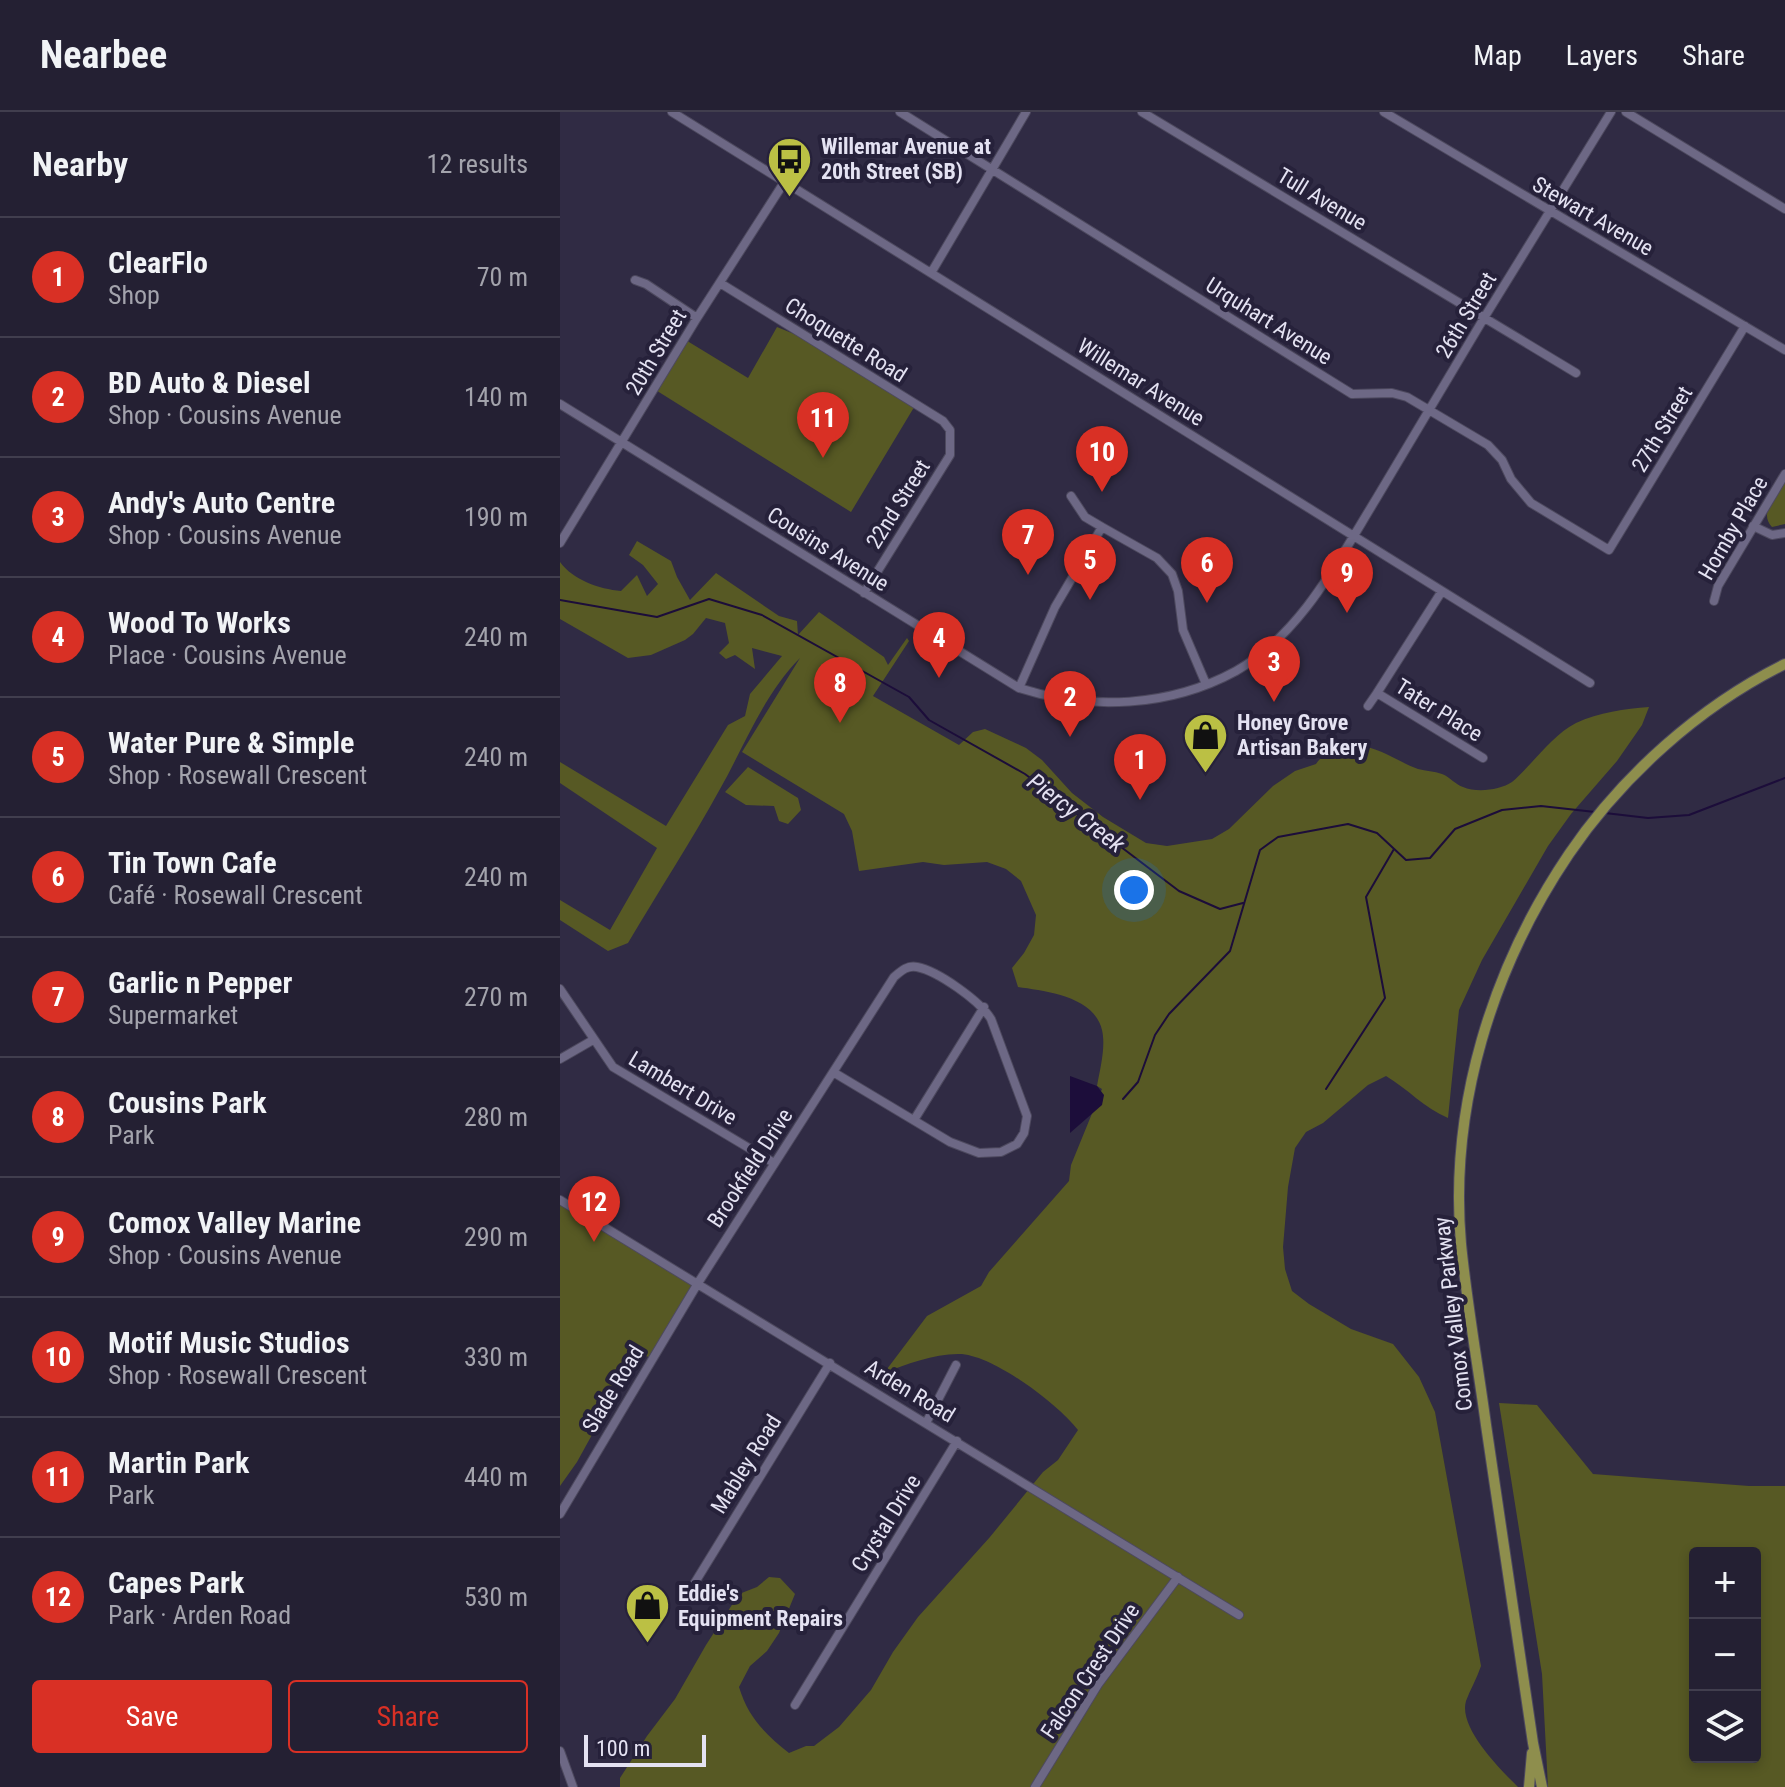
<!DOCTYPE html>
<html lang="en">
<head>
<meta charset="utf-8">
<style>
  :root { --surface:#242033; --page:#2c283b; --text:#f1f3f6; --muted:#a3a3ac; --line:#413e4e; --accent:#d93025 }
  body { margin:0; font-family:"Roboto Condensed",sans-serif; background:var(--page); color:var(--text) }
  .controls { position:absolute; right:24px; bottom:24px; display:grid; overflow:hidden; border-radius:8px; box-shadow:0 4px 12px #0003 }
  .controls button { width:72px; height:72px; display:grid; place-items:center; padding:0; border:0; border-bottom:2px solid var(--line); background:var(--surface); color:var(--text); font:40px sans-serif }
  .scale { position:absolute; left:24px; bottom:20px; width:122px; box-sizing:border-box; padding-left:8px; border:4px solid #e4e2f2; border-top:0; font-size:22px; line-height:28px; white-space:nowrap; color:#e4e2f2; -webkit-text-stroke:6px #26213a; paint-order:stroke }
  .you { position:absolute; left:574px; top:778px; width:28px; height:28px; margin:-20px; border:6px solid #fff; border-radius:50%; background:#1a73e8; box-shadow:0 0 0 12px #1a73e833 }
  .badge { display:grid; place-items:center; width:52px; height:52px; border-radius:50%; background:var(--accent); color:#fff; font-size:26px; font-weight:700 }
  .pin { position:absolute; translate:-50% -66px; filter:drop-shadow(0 2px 4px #0008) }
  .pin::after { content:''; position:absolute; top:42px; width:28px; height:24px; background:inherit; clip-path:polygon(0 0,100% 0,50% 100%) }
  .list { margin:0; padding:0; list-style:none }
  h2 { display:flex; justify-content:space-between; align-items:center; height:104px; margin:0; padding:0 32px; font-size:34px }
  h2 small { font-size:26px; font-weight:400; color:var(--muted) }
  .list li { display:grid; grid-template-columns:52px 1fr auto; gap:24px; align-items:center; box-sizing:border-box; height:120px; padding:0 32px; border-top:2px solid var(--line) }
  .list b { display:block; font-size:30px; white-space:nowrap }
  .list p { margin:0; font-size:26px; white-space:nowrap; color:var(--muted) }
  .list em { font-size:26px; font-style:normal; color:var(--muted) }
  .actions { display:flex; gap:16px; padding:24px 32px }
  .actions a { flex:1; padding:18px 0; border:2px solid var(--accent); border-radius:8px; text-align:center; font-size:28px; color:var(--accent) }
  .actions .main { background:var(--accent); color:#fff }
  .icon { flex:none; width:44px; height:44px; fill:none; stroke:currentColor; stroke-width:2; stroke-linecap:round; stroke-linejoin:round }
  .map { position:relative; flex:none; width:1225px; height:1675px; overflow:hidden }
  header { display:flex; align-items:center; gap:48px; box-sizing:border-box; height:112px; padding:0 40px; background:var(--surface); border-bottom:2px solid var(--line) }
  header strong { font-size:38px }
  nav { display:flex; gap:44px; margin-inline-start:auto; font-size:28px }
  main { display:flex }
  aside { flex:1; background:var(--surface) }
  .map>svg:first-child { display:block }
</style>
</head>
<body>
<header>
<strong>Nearbee</strong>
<nav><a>Map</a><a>Layers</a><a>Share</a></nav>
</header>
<main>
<aside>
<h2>Nearby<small>12 results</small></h2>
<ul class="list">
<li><span class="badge">1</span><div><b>ClearFlo</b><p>Shop</p></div><em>70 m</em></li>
<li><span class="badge">2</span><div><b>BD Auto &amp; Diesel</b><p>Shop · Cousins Avenue</p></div><em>140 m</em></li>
<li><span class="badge">3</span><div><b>Andy's Auto Centre</b><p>Shop · Cousins Avenue</p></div><em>190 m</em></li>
<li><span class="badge">4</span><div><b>Wood To Works</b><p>Place · Cousins Avenue</p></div><em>240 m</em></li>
<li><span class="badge">5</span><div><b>Water Pure &amp; Simple</b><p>Shop · Rosewall Crescent</p></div><em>240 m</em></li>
<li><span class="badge">6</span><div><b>Tin Town Cafe</b><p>Café · Rosewall Crescent</p></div><em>240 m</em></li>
<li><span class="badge">7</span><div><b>Garlic n Pepper</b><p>Supermarket</p></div><em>270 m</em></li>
<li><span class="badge">8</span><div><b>Cousins Park</b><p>Park</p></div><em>280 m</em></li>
<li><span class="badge">9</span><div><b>Comox Valley Marine</b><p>Shop · Cousins Avenue</p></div><em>290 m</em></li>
<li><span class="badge">10</span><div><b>Motif Music Studios</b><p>Shop · Rosewall Crescent</p></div><em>330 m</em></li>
<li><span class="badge">11</span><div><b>Martin Park</b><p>Park</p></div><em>440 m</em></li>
<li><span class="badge">12</span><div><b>Capes Park</b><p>Park · Arden Road</p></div><em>530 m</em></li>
</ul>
<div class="actions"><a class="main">Save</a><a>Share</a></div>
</aside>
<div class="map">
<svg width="1225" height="1675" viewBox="0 0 1225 1675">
  <rect width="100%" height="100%" fill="#302b44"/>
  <path fill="#575924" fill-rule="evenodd" d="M217,215L261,233L356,292L291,400L94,277L124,227L188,266Z
    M1225,369V412L1212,415C1198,401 1217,383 1225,369Z
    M77,429L111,449L117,465L130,488L156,461L219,504L237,509L238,523L259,500L324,545L328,553L347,526L349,529L313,584L399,633L413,620L425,617L466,636L482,648L512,681L543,705L586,731L607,734L652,727L669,717L713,674L735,659L756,652C761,644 768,642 776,639C809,625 828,646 858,657C866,659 874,659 882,662C890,665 896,673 903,675C917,681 940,678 952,670C973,652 991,624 1016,611C1039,600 1065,597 1089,595L1082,613L1057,649L1011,702L988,734L922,848L899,898L888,1006C864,996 848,977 826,964L808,973L763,1011L746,1020L735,1036L728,1075L723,1135L725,1157L732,1179L749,1192L791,1217L833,1232L859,1265L875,1300L921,1554C917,1566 910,1578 906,1589C898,1616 941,1658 958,1675H60V1666L87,1624L115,1587L146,1533L179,1482L197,1475L209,1465L220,1466L235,1482L219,1521L207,1539L190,1554L179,1575C188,1605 205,1622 229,1641L246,1634H254L279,1615L311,1578L333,1540L358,1505L430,1425L483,1360L498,1348L518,1318C498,1292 431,1241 398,1242C373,1242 347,1252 324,1261L367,1204L421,1174L429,1160L509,1069L511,1053L542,977L537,974C540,957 546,935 542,918C534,884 485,879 458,875L452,856L464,841L474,823L476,803L461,769L446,757L427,750L384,753L363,750L299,759L292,719L284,702L182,640L240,546C204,582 185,633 160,677C131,730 98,780 68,831L48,839L0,808V788L50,818L97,736L0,671V650L106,714L168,613L185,604L190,582L222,544L192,536L195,557L175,543L166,547L159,541L169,531L165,511L146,506L133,522L125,528L91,543L68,546L0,507V450C13,468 39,477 61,479L77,463L87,484L98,472L83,453L69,443Z
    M188,655L238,686L241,698L228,712L219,709L214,694L186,693L165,680Z
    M0,1088L138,1171L92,1246L73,1240L55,1281L17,1350L0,1374Z
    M939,1291L977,1293L1033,1362L1189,1374H1225V1675H988L982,1562ZM1195,1441V1645H1135V1441Z"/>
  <path fill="#1c0d3a" d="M510,964L537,974L544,983L542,993L510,1021Z"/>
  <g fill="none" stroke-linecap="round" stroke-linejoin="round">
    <path stroke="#1c0d3a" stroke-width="2" d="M0,488L97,505L149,487L202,503L349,585L369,608L465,662L619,779L660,797L683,791
      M1045,701L1088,706L1129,703L1225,666
      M766,977L825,886L806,785L834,737
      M563,987L578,970L595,923L609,902L670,839L700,738L718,725L788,712L817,721L846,748L870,746L895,717L942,698L981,694L1035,700"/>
    <defs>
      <path id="minor" d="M112,0L1030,571
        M340,0L792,282L832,281L847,285L928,333L942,348L951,367L971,391L1049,438L1185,214
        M582,0L1016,261
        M824,0L1225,238
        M1066,0L1225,97
        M371,161L466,0
        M75,168L86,172L137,206
        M160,171L383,309L390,318V343L304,481
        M0,292L459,576C530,599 610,595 676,559C741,522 778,449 816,387C852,327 888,266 924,206C966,137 1009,69 1051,0
        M511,384L525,405L542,415
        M1193,414L1212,423L1225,421
        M0,431L137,206L225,69
        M882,479L817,581L923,646
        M1154,489L1158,474L1225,362
        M459,576L495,495L542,415L597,446L612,462L618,479L623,518L646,572
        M808,594L817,581
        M0,877L53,955L214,1051
        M0,947L33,928
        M354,1008L424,895
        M0,1088L679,1503
        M366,1311L396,1253
        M0,1402L138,1171L334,865C341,859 347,853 357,855C378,859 420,889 431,907L467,1004L464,1021L457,1032L441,1040L419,1041L390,1030L273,960
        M134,1472L270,1251
        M235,1593L397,1329
        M0,1639L13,1675
        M475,1675L539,1571L618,1465"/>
      <path id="major" d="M969,1675L972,1641
        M982,1675L973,1631C957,1525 941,1419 926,1313C918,1253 907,1193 901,1132C889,995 932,856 1009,742C1062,664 1140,594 1225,552"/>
    </defs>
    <use href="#minor" stroke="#4d495e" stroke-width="10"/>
    <use href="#major" stroke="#4d495e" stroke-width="12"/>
    <use href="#minor" stroke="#6d6885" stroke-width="8"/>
    <use href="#major" stroke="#8e8e4d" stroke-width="10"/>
  </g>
  <defs>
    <symbol id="bus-pin" viewBox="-11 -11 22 30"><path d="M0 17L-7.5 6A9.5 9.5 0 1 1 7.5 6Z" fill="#bbc044" stroke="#26213a"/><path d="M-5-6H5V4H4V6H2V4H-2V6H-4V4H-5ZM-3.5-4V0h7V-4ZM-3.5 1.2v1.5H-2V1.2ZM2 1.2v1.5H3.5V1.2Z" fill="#111"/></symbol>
    <symbol id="shop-pin" viewBox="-11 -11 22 30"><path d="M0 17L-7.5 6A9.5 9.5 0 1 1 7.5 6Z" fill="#bbc044" stroke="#26213a"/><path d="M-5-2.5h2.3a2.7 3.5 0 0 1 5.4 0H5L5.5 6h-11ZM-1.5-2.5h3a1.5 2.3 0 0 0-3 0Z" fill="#111"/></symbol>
  </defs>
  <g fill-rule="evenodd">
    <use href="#bus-pin" x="204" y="22" width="51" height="69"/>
    <use href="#shop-pin" x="620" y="598" width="51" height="69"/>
    <use href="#shop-pin" x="62" y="1468" width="51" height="69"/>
  </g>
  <g text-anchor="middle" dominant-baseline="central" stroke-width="8" stroke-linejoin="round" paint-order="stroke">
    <g font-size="22" font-weight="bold" fill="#e4e2f2" stroke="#26213a" text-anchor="start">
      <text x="261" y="34">Willemar Avenue at<tspan x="261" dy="25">20th Street (SB)</tspan></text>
      <text x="677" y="610">Honey Grove<tspan x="677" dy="25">Artisan Bakery</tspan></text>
      <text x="118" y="1481">Eddie's<tspan x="118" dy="25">Equipment Repairs</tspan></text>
    </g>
    <g font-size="22" fill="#e4e2f2" stroke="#26213a">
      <text transform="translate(762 87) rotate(31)">Tull Avenue</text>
      <text transform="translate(1033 104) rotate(30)">Stewart Avenue</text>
      <text transform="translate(906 203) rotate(-59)">26th Street</text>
      <text transform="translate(709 209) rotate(32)">Urquhart Avenue</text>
      <text transform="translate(286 228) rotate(32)">Choquette Road</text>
      <text transform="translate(96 240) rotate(-59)">20th Street</text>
      <text transform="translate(581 270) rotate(32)">Willemar Avenue</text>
      <text transform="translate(1102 317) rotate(-59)">27th Street</text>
      <text transform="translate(338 392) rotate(-58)">22nd Street</text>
      <text transform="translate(1173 416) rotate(-60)">Hornby Place</text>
      <text transform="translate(268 437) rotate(32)">Cousins Avenue</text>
      <text transform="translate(879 598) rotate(32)">Tater Place</text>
      <text transform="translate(123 976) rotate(31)">Lambert Drive</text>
      <text transform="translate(190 1056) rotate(-57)">Brookfield Drive</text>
      <text transform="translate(893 1202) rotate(-97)">Comox Valley Parkway</text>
      <text transform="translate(53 1277) rotate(-59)">Slade Road</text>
      <text transform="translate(350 1279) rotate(31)">Arden Road</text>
      <text transform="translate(186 1352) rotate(-58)">Mabley Road</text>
      <text transform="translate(326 1411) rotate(-58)">Crystal Drive</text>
      <text transform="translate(530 1559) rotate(-56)">Falcon Crest Drive</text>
    </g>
    <g font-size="24" font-style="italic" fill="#e4e1f2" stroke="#26213a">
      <text transform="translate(516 701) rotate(37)">Piercy Creek</text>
    </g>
  </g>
</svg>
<div class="controls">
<button>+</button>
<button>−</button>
<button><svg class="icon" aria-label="layers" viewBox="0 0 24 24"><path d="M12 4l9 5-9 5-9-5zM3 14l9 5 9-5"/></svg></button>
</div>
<div class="scale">100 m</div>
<div class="you"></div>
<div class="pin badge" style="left:580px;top:688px">1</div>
<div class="pin badge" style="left:510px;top:625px">2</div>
<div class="pin badge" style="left:714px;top:590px">3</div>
<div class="pin badge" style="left:379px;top:566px">4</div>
<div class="pin badge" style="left:530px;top:488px">5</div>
<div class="pin badge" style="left:647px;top:491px">6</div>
<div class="pin badge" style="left:468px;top:463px">7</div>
<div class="pin badge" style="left:280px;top:611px">8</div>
<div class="pin badge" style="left:787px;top:501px">9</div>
<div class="pin badge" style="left:542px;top:380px">10</div>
<div class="pin badge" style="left:263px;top:346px">11</div>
<div class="pin badge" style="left:34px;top:1130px">12</div>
</div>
</main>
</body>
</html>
